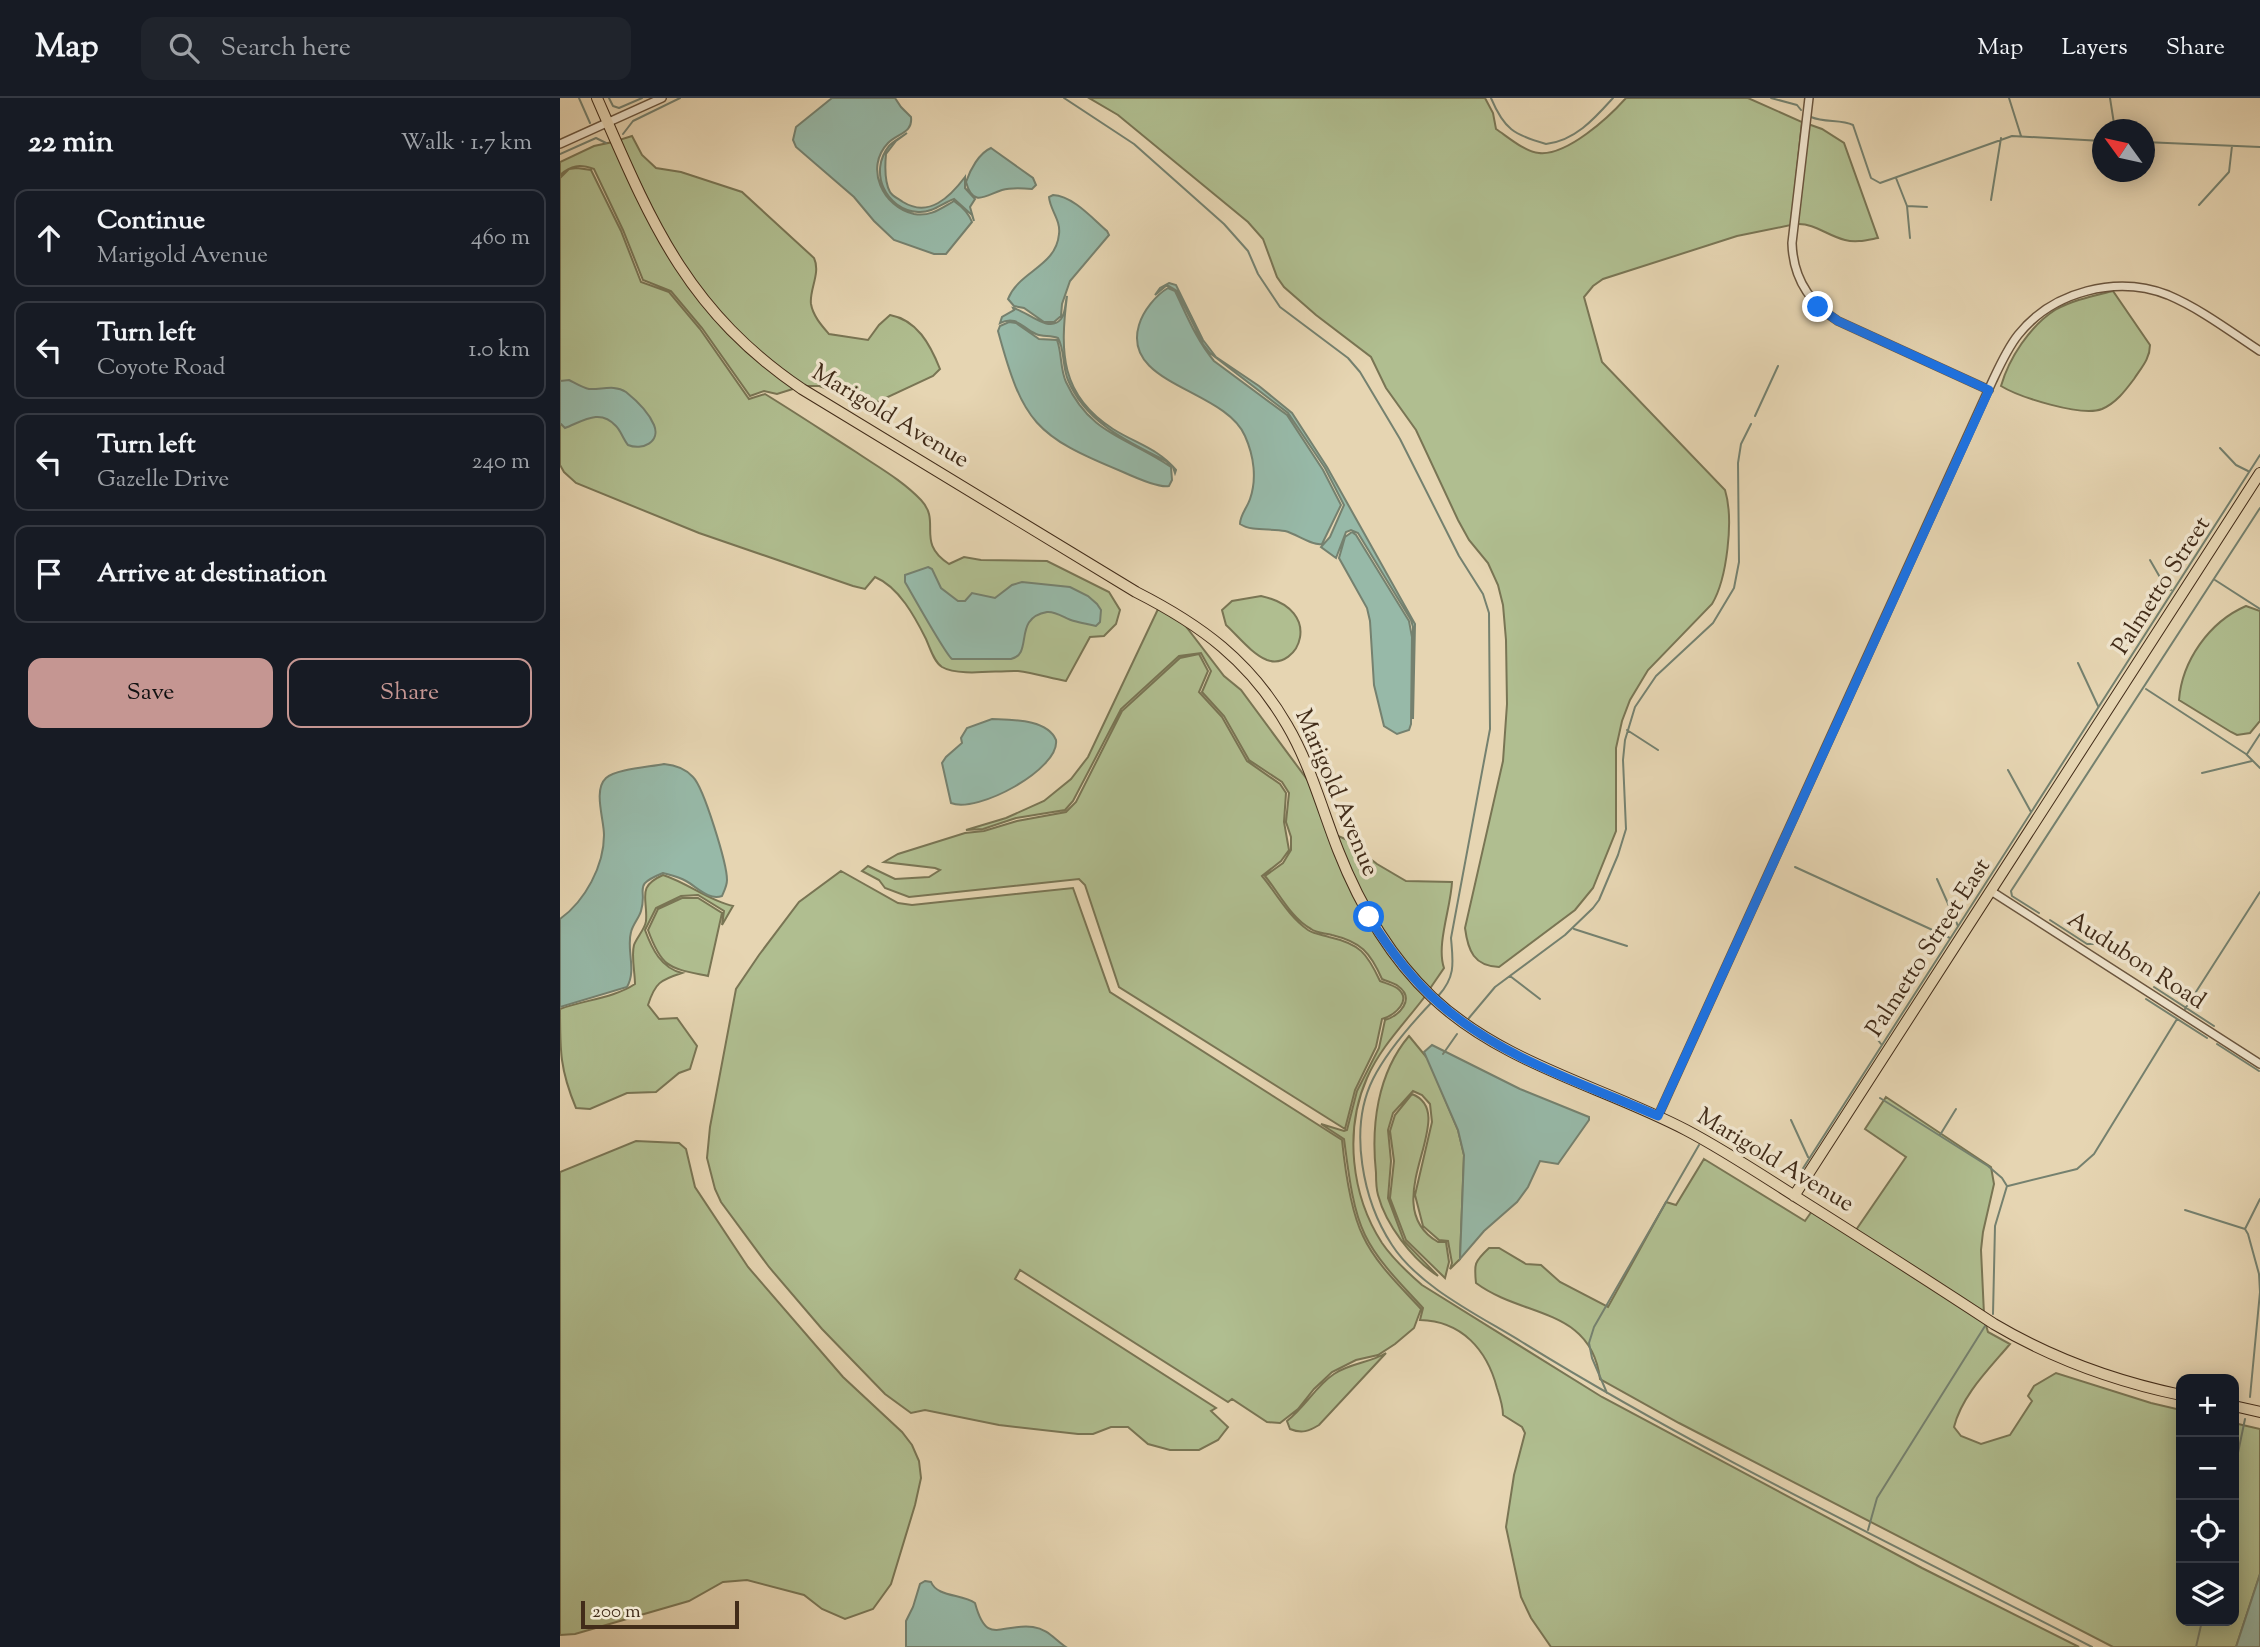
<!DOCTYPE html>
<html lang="en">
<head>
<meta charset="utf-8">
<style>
  :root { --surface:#171b24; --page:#20242c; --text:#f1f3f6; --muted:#9ea1a6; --line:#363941; --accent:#c59692 }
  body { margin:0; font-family:"Sorts Mill Goudy",serif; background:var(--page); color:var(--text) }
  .controls { position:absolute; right:21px; bottom:21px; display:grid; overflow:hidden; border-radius:14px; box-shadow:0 4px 18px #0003 }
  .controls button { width:63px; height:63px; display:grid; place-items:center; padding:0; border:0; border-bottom:2px solid var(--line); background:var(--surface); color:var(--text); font:35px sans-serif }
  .compass { position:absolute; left:1532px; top:21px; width:63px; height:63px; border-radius:50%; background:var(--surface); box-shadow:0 4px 18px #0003; rotate:303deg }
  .scale { position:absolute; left:21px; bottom:18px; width:158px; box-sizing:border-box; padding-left:7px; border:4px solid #422c19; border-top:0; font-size:19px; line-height:24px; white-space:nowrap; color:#422c19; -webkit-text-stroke:5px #efe4cd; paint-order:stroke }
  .stop { position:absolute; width:21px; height:21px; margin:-16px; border:5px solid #1a73e8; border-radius:50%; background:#fff }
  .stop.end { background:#1a73e8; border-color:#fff; box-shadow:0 2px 7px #0008 }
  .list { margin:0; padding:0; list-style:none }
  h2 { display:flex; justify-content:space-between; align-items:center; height:91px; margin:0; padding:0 28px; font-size:30px }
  h2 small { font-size:23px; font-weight:400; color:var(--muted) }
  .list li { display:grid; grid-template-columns:46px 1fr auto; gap:21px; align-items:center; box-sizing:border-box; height:98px; margin:0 14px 14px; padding:0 14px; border:2px solid var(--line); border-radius:14px }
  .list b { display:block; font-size:26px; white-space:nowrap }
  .list p { margin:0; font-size:23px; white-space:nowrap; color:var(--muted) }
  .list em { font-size:23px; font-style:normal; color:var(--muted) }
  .actions { display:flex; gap:14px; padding:21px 28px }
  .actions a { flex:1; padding:16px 0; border:2px solid var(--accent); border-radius:14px; text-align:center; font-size:24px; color:var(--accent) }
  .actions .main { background:var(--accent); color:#111 }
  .icon { flex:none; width:38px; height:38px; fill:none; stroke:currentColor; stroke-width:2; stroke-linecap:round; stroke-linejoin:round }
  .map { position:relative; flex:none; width:1700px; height:1549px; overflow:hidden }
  header { display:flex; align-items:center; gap:42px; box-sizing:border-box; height:98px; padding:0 35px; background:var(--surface); border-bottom:2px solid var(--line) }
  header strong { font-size:33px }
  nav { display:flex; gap:38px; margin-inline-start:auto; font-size:24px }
  .search { width:490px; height:63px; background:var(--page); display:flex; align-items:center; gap:18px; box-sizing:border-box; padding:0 24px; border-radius:14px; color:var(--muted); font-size:26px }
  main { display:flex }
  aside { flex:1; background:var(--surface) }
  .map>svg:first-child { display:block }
</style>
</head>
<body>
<header>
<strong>Map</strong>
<div class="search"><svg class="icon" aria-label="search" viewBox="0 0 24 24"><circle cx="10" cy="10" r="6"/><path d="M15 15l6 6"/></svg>Search here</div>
<nav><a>Map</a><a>Layers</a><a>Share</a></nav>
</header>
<main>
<aside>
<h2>22 min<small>Walk · 1.7 km</small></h2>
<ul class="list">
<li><svg class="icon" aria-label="ahead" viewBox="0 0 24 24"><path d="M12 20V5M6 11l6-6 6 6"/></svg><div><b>Continue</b><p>Marigold Avenue</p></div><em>460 m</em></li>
<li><svg class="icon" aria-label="left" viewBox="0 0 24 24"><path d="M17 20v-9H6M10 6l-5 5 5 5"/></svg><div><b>Turn left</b><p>Coyote Road</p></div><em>1.0 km</em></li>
<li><svg class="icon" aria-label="left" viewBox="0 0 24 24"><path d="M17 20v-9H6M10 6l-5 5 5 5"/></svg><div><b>Turn left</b><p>Gazelle Drive</p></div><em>240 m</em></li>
<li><svg class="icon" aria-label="arrive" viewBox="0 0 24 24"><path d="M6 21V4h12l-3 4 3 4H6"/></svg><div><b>Arrive at destination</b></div></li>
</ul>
<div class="actions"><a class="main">Save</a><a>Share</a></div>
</aside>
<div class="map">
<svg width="1700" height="1549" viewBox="0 0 1700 1549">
  <rect width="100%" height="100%" fill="#e6d5b2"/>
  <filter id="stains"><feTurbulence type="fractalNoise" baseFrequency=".00286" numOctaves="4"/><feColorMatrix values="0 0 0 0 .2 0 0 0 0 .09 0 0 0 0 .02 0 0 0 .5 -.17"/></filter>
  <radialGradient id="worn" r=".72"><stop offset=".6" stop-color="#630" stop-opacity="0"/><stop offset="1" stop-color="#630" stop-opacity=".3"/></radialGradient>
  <path fill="#b0be90" stroke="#797554" stroke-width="2" d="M529,0H925L933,15L936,31C948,39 965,54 979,55C1007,58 1049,19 1066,0H1188L1242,24L1231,127L1177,138L1043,181L1033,188L1024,199L1042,264L1165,392C1174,421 1167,481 1152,506L1088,572L1070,602L1062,623L1056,650V733L1033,790L1015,812L939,869C914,868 908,853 905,830L943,663L947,606L946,542L943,507L938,487L928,465L909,442L898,422L856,332L826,290L811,259L756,217L724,189L717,179L703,141L688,124L558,17Z
    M1248,26L1262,31L1284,45L1318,140C1307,142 1296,145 1285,142C1268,138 1254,125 1237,126Z
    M72,38L82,57L96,70L121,74L182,94L254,160C261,175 249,192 251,206C253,218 262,228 269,236L308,242L319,227L330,217C357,222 370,246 380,271L373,278L313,306L259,288H243L177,236L115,157L59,42Z
    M53,44L132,193L236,290L217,296L204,293L190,298L142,230L111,193L83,182L63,132L34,71C20,66 11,67 0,77V64L34,48Z
    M17,70L31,72L61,133L81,184L109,194L140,231L189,301L205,296C236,315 266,335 296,354C318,369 342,382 361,402C382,424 355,444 389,466L404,459L421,462L487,463L549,494L560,512L556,526L544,538L530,539L506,583C490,580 474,575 458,573C438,572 399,579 382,569C374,564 370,550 366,541C355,519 339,489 315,479L305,491L293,488L139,435L16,385L4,374L0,367V80L9,71Z
    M1553,193L1590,247C1590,261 1581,270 1574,281C1565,293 1556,305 1542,311C1521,319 1459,299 1441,288C1449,260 1470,228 1495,212C1513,202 1533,198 1553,193Z
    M701,498C766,512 738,573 707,562C692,556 678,538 666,527L662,512L672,503Z
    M1686,508L1700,513V623L1690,635L1677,637L1671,634L1619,602C1622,563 1649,524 1686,508Z
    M599,509L621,522L664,578L681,592L749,684L785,777L866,897C846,924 821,948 807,980C784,1032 791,1097 822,1145C833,1161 847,1174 862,1187L1042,1299L1362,1470L1519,1549H991L971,1520L961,1499L946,1429L954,1377L965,1335L962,1329L943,1317C943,1308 940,1299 937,1290C927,1252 902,1223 860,1222L863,1210C843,1188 818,1164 805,1137C792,1111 788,1070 784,1041L761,1026L784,1033L787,1032L797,993L819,950L825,922C839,918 856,901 838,888C834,885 826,883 822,881C810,854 801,844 772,837C765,835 756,835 751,831C731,820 719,795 705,778L723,765L731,752V739L726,724L729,695L722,684L689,662L664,618L642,594L651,573L641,555L619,558L561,611L513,703L505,712L456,720L423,731L406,732L446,720L484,703L511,681L528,659Z
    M639,556L648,573L639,594L662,619L687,663L720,686L726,695L724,724L729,752L721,763L702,778C717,796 728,818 748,832C754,836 762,837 769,839C800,846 807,855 820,883C825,885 833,887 837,890C853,902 835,917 822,921L816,949L795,992L785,1031L559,889L525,787L519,781L349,799L325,790L319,782L302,773L308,768L335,781L369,779L380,772L375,770L324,764L338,756L405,735L424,733L457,723L506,714L516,704L562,613L620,560Z
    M776,737L792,744L795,749L817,766L846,783L892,784C891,809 876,847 884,870L869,892L850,872L811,818Z
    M281,773L338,805L352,807L513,790L550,894L782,1042C785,1071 790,1112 803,1138C816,1166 841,1189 861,1211L854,1230L835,1246L818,1257L796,1262L772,1274L754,1291L738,1311L720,1325L707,1324L672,1301L668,1304L460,1172L455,1181L656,1310L651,1313L668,1329L658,1342L639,1352H610L588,1346L568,1329H551L533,1336H518L439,1327L365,1312L351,1315L325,1296L262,1231L209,1169L161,1104L155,1091L147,1060L150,1029L176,891L199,857L239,804Z
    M103,777C128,785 149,803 173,808L162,827L164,813L138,797L121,798L96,810L85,832C92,851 101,870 122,875C100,882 95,885 88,907L99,921L117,920L137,948L130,971L119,975L96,994L67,995L30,1011L16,1010C0,972 0,953 0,911C24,902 54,900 75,886C75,874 71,858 74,847C77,839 85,831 86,823C88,800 76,789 103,777Z
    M122,800H138L162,815L148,878C110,870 102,871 88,832L98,811Z
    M849,938L868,961L898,1032L904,1057L900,1161L890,1171L892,1165L888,1143L879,1142L863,1128L855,1097L872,1024L870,1006L862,997L853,993L833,1015L828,1032L831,1063L828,1100L844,1143L878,1178C852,1161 826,1127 818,1097C816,1090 816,1082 816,1075C811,1028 817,976 849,938Z
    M852,996C903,1016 813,1106 878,1144H886L889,1164L885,1180L846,1142L830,1100L834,1063L830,1033L835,1017Z
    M1326,999L1431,1069L1434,1086L1423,1134L1421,1152L1424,1216L1296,1132L1346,1059L1305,1031Z
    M76,1043L119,1045L126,1051L135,1089L188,1169L283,1279L342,1334L352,1347L359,1363L361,1380L355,1407L331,1486L313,1511L285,1521L262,1511L244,1497L187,1482L163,1484L129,1503L15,1536L0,1537V1074Z
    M1144,1061L1245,1123L1252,1113L1425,1224L1428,1234L1450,1246C1429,1271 1402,1297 1394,1329L1401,1338L1421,1346L1450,1337L1472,1303L1468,1298L1474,1288L1496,1275L1591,1305L1621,1312V1523H1674V1325L1700,1331V1476L1676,1549H1553L1119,1325L1040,1281C1031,1209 963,1220 916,1185C914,1166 914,1164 929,1150H939L966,1166L981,1167L1000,1184L1048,1209L1106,1104L1116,1107Z
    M826,1255L759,1327C749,1333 742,1336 730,1331L727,1323C745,1309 756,1288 774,1276C790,1265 810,1265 826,1255Z"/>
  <path fill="#97b9a8" stroke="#75816f" stroke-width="2" d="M272,0H335L341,9L351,19C353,35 338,35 328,45C304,70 323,109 354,116C370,119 380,111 394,103C401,108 409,116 412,124L386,156H374L334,142L314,123L294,99L236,49L233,42L236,29Z
    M347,35L336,43L326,56C325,67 324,83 330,94C332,98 339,101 343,104C369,120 390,99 405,79V90L415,101L410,109L414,123L412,117L394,101C382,105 373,115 358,114C326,112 308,74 329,48C333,43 342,39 347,35Z
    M431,50L473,80L476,87L472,91C462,90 452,89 442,92C426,97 413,110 406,84C410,72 419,55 431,50Z
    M493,97C513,98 532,120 547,133L549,137L510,183L502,206L501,218L494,224H484L464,210L454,208L448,201C459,173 496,169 499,136C501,122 490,112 489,99Z
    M609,185L616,187L643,242L656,259L699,288L732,315L767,369L855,526L853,621V529L851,522L798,435L791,432L786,434L776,460L761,449L770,439L784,407L765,370L728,315L650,255L643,246L617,193L607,187L595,197L600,190Z
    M608,190L615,193C627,218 637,243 654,263L727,317L763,372L781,407L762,446C752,448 737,436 725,433C711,430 692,434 680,426C680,417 687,410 690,401C697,381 694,358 685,338C665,291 561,287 579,227C583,213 596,197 608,190Z
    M507,198C500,254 500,297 553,331C575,345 599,351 616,372L615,375L613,369L606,363C567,343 526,325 508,282C502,268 505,252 498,240C490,237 483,239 476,236C462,230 457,217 440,225L442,219L454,212L453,210C467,213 489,236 501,221C506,215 505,205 507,198Z
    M449,224L456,225L479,241L497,242C502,255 500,271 506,284C531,338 568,339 611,369L612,382L609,388C600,390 574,379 563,374C475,338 463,325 438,233L440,228Z
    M9,282C15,285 23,290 29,291C41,292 54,286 66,294C76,302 89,315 94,327C101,344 82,353 68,347C63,341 61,333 56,328C40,310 23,323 5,330L0,325V283Z
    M792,434L796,437L849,523L852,539L851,626L849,632L837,636L824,628L814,587L810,523L807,510L779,460L785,439Z
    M368,469L372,471L381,490L398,503H405L412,495L435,500L452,487L462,484L510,489L528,498L537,506L541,512L540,524L536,528C528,526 521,525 514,523C506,521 496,513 487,514C452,520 474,556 451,561H392C386,557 352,496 345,484V477Z
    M432,621C452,622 487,621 496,642C500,671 417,716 391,705L382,665L386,659L402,645L401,640L407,630Z
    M104,666C115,667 125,670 133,679C144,690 167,766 167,782C167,788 164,793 162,798C149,803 137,789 126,783C119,779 110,777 103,775C71,788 88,790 81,813C79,820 73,826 71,834C66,852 77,871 67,889L0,909V821C25,803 44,768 44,737C44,721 33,692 46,680C56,671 90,669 104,666Z
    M872,947L960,991L1029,1019V1022L998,1066L980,1063L968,1089L957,1104L924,1133L900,1161L904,1057L898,1032L864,954Z
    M1700,1476V1549H1676Z
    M365,1483L371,1484C377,1499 402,1496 415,1505C427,1549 440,1525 473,1529C488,1531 495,1542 506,1549H346V1523L353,1509L360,1486Z"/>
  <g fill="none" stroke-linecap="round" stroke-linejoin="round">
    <path stroke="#75816f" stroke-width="2" d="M19,0L30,25
      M49,0L53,8L59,10L82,0
      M504,0L574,46L664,126L688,153L698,176L720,209L788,260L800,274L840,341L899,458L923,496L929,515L930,631L891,840C893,864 896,878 879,897
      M931,0C944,31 954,37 986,46C1015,43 1035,20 1053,0
      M1211,0L1237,7L1241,12
      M1449,0L1461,38
      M1550,0L1555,32
      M1251,19C1265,25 1281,21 1293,27L1311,80L1320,85L1452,38L1542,43
      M63,36L73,23L120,0
      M1584,44L1700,49
      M0,56L36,40L46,45
      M1336,80L1347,108L1350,140
      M1431,102L1441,40
      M1639,107L1669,74L1672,48
      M1347,108L1367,109
      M1195,318L1218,268
      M1660,350L1676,367L1688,373
      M1590,462L1605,488L1611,492
      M1655,482L1700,511
      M1518,565L1538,608
      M1586,591L1686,656L1700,670
      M1067,632L1098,652
      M1687,656L1700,636
      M1448,672L1471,714
      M1642,675L1692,663
      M1235,769L1390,840
      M1377,781L1398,828
      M1479,815L1452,798L1451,793L1700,410
      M1490,822L1527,846H1534
      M1014,831L1067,848
      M950,878L980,901
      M1594,889L1654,928
      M1586,901L1647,940
      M872,904C852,925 826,955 813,981C788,1031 803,1103 832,1147C859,1189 920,1218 962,1244C1145,1357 1341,1450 1532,1549
      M1625,911L1700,794
      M909,920L935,889L1005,837L1033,810L1039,802L1058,757L1066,731L1063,662L1065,642L1075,609L1096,578L1153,525L1174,490L1179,464L1178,365L1181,346L1191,326
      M1305,925L1321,946
      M1657,946L1699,973
      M883,956L897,936
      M1320,1000L1428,1068L1442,1080L1447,1088L1435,1128L1433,1216
      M1231,1022L1248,1059
      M1380,1037L1396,1011
      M1240,1075L1700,357
      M1448,1088L1517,1071L1534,1056L1617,921
      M1625,1112L1685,1131L1688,1136L1699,1176L1700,1194L1690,1299
      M1685,1131L1700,1101
      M1047,1295L1032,1260L1029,1245L1034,1229L1139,1047
      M1674,1374L1685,1321
      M1308,1432L1317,1400L1425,1228
      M1636,1549L1642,1523"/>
    <defs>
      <path id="minor" d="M1249,0L1232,145C1233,179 1249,205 1278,223L1429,292
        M0,46L102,0
        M1431,793L1700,966
        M1098,1018L1432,284C1440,267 1447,251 1458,237C1493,193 1557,177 1608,197C1641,211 1671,234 1700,253"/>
      <path id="major" d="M37,0C91,124 126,212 242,291L576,494C641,527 690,563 727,627C750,666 762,711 778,752C800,808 829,858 872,899C943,966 1042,988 1126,1032C1166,1053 1203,1078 1241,1102C1306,1143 1370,1184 1434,1226C1493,1261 1554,1283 1621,1297
        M1234,1098L1700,375
        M1674,1308L1700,1314"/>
    </defs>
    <use href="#minor" stroke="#6b563f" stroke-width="10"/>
    <use href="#major" stroke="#422c19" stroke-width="12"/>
    <use href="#minor" stroke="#efe4cd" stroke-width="7"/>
    <use href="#major" stroke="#e6d5b2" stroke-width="10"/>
  </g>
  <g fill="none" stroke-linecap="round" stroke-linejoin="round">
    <path stroke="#1a73e8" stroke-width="9" d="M809,819C829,851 851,881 880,906C941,960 1025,986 1098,1018L1429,292L1278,223L1258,209"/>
  </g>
  <g text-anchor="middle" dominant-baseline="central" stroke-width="7" stroke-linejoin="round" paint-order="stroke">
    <g font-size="24" fill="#422c19" stroke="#efe4cd">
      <text transform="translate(330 319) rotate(31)">Marigold Avenue</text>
      <text transform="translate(1602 488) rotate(-57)">Palmetto Street</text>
      <text transform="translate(776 695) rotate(67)">Marigold Avenue</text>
      <text transform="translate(1369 850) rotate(-57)">Palmetto Street East</text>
      <text transform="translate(1576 863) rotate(33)">Audubon Road</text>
      <text transform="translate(1215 1063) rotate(31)">Marigold Avenue</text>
    </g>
  </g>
  <rect width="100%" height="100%" filter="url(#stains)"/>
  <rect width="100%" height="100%" fill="url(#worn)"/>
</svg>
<div class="controls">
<button>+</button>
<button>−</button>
<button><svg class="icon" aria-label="locate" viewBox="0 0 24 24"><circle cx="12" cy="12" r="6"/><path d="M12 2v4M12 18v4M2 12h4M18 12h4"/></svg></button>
<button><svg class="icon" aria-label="layers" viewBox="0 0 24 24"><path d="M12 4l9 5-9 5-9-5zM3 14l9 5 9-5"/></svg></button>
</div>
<svg class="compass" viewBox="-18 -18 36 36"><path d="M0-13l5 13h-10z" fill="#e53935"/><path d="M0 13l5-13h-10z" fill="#9ea1a6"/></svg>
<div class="scale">200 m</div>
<div class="stop" style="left:809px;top:819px"></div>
<div class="stop end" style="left:1258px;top:209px"></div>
</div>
</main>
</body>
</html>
